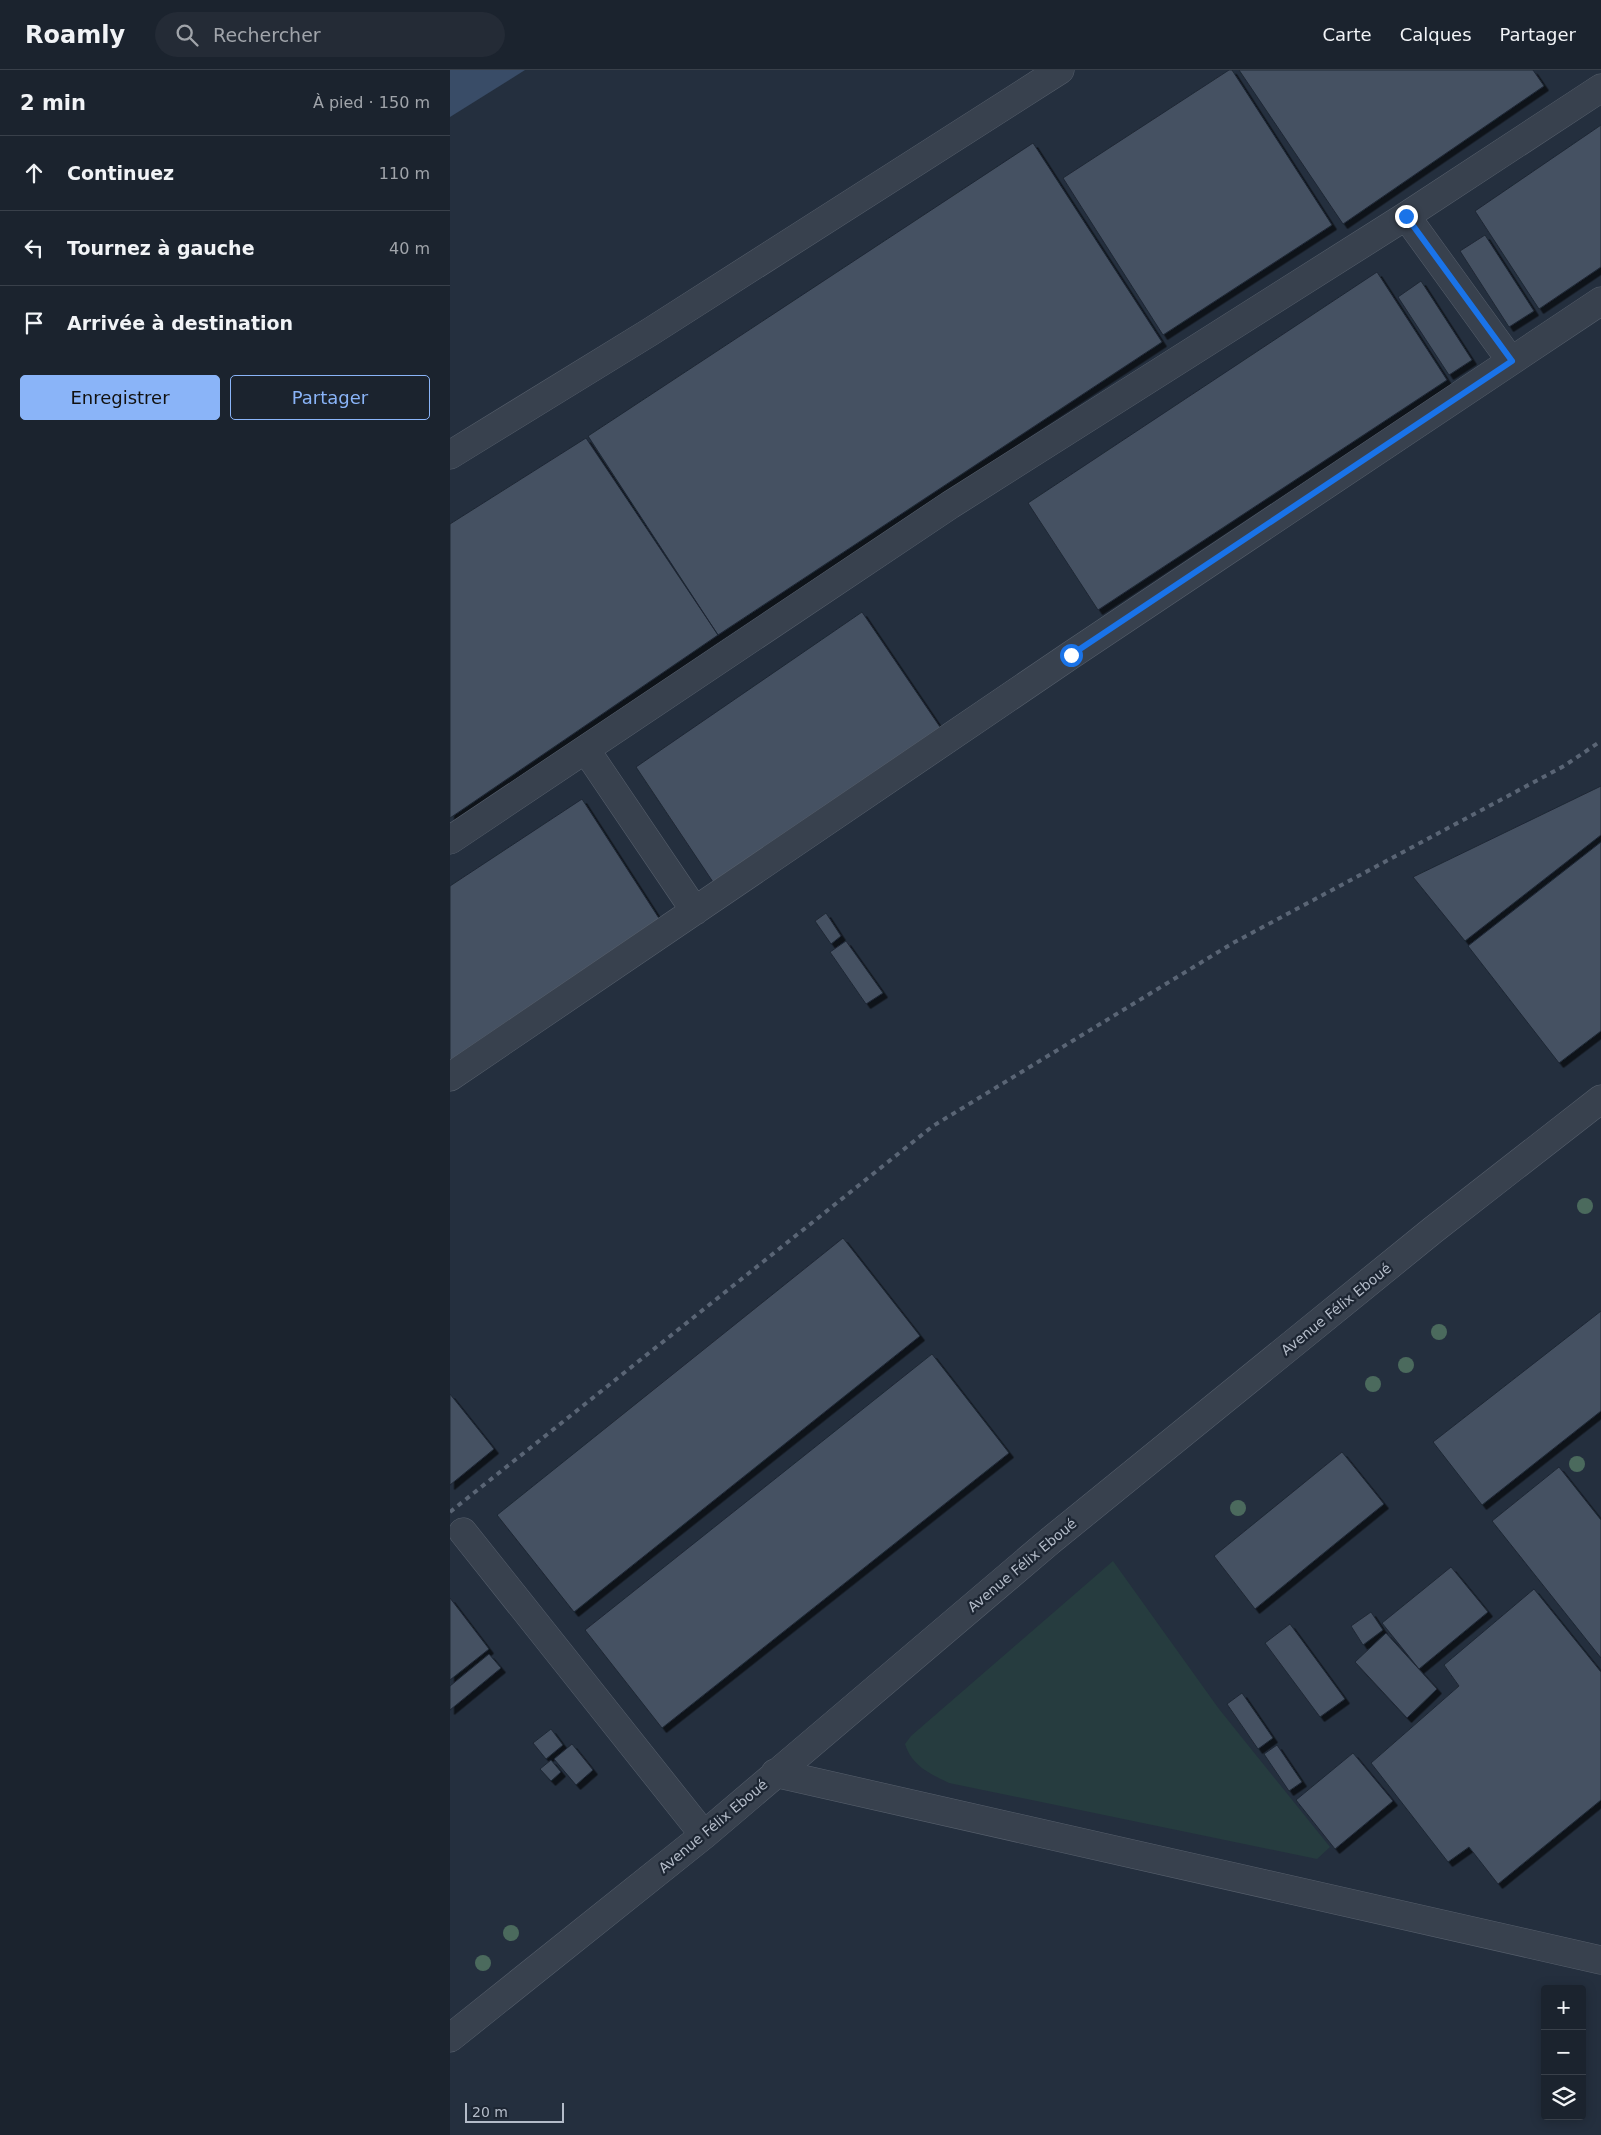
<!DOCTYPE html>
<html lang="fr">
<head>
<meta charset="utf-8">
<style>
  :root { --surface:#1b232e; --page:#242b36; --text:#f1f3f6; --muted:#a0a4aa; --line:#39404a; --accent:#8ab4f8 }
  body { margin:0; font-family:"DejaVu Sans",sans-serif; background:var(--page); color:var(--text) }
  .controls { position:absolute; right:15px; bottom:15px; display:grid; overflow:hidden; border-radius:5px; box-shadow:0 2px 12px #0003 }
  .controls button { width:45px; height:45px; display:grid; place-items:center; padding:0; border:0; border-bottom:1px solid var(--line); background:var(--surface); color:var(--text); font:25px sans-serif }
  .scale { position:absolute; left:15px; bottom:12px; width:99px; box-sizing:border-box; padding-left:5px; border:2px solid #b4bcc9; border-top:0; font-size:14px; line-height:18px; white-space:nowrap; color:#b4bcc9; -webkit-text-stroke:4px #1d2633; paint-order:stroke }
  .stop { position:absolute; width:15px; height:15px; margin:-11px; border:4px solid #1a73e8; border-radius:50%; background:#fff }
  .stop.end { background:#1a73e8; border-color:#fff; box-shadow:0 1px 5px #0008 }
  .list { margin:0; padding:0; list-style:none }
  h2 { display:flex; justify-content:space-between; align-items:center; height:65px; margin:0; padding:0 20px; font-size:21px }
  h2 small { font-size:16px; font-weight:400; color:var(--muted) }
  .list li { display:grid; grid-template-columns:32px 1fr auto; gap:15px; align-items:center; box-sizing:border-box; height:75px; padding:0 20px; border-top:1px solid var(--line) }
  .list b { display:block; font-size:19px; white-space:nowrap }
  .list em { font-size:16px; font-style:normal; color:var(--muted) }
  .actions { display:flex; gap:10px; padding:15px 20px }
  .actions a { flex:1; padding:11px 0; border:1px solid var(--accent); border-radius:5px; text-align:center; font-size:18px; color:var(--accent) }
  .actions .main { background:var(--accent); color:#111 }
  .icon { flex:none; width:28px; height:28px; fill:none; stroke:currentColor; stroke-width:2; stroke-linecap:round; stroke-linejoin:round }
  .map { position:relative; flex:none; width:1151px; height:2065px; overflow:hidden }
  header { display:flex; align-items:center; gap:30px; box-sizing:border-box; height:70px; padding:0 25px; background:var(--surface); border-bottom:1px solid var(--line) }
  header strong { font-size:24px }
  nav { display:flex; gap:28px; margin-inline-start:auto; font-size:18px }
  .search { width:350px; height:45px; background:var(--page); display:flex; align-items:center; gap:12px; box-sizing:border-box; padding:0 18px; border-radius:28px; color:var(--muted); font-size:19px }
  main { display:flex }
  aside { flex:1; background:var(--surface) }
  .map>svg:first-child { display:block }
</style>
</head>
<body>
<header>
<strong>Roamly</strong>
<div class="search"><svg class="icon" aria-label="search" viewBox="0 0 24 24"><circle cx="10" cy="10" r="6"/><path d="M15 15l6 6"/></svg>Rechercher</div>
<nav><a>Carte</a><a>Calques</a><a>Partager</a></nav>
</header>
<main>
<aside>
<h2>2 min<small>À pied · 150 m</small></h2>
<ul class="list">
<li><svg class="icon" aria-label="ahead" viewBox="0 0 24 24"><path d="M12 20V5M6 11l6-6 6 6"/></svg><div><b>Continuez</b></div><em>110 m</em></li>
<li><svg class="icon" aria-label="left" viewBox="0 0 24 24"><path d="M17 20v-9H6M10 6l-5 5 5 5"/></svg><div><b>Tournez à gauche</b></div><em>40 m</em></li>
<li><svg class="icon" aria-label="arrive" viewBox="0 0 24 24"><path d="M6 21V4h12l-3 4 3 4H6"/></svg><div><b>Arrivée à destination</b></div></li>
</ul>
<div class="actions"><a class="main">Enregistrer</a><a>Partager</a></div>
</aside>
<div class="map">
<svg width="1151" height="2065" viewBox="0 0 1151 2065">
  <defs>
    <filter id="shadow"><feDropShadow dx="4.5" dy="4.5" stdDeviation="0" flood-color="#0009"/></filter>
  </defs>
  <rect width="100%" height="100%" fill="#242f3e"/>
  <path fill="#263c3f" d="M663,1491L769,1639L880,1777L867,1789L499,1713C479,1703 462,1696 455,1674L461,1666Z"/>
  <path fill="#394c67" d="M0,0H75L0,47Z"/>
  <path fill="#455162" stroke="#1f2835" filter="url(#shadow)" d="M779,0H782L882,155L713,265L613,108Z
    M789,0H1083L1094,16L893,154Z
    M1151,55V197L1089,239L1025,141Z
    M583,73L712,272L268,565L138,366Z
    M1035,165L1084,241L1059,257L1010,181Z
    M927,202L997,310L648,540L578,433Z
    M971,211L1022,290L999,305L948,227Z
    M136,368L268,565L0,748V454Z
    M412,542L492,660L265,815L186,697Z
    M1151,716V765L1015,871L963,807Z
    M132,729L212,853L0,992V816Z
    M1151,772V961L1109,993L1018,876Z
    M376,843L391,866L381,874L365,851Z
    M396,871L433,923L416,934L380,882Z
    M393,1168L470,1266L124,1542L47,1445Z
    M1151,1241V1341L1032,1435L983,1372Z
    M482,1284L559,1383L212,1658L135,1560Z
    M0,1324L44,1379L0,1415Z
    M892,1382L934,1434L805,1539L764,1486Z
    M1109,1397L1151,1450V1588L1042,1451Z
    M1001,1497L1038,1542L969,1599L932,1553Z
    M1084,1519L1151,1602V1730L1048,1814L1019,1777L998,1792L921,1693L1009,1616L994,1595Z
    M0,1528L39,1579L0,1610Z
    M921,1542L933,1560L913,1575L901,1556Z
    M840,1554L895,1629L870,1647L815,1573Z
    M936,1563L987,1619L957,1648L905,1592Z
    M39,1584L51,1598L0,1640V1616Z
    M792,1623L823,1668L808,1679L777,1634Z
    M101,1659L113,1675L96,1689L83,1673Z
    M122,1674L143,1700L126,1715L104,1689Z
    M827,1675L852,1712L839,1721L814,1684Z
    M903,1683L943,1731L885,1779L846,1730Z
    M101,1690L111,1702L101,1711L90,1699Z"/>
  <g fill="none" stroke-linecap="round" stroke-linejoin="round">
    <defs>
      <path id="minor" d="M956,146L1061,291
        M0,385L200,262L610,0
        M136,680L245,841
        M0,770L500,435L956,146L1151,18
        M0,1007L621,585L1151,231
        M13,1462L254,1765
        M325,1703L1151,1890
        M0,1968L254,1765L600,1471L983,1160L1151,1029"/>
    </defs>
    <use href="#minor" stroke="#565f6c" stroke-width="29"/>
    <use href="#minor" stroke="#38414e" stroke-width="28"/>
    <path stroke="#5a6575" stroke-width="4" stroke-dasharray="5 5" stroke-linecap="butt" d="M0,1442L483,1056L783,873L1114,696L1151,671"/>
  </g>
  <g fill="#4b6a5d">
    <circle cx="1135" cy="1136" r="8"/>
    <circle cx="989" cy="1262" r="8"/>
    <circle cx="956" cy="1295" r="8"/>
    <circle cx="923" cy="1314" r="8"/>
    <circle cx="1127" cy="1394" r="8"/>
    <circle cx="788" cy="1438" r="8"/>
    <circle cx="61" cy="1863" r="8"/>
    <circle cx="33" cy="1893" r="8"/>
  </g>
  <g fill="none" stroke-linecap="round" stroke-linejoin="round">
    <path stroke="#1a73e8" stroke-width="6" d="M621,585L1062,291L956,146"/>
  </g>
  <g text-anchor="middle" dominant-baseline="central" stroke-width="4.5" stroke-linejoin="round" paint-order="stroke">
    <g font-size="14" fill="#b4bcc9" stroke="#1d2633">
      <text transform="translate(886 1239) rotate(-39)">Avenue Félix Eboué</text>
      <text transform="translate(572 1495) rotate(-40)">Avenue Félix Eboué</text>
      <text transform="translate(263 1756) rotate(-40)">Avenue Félix Eboué</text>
    </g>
  </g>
</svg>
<div class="controls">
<button>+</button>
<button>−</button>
<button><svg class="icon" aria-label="layers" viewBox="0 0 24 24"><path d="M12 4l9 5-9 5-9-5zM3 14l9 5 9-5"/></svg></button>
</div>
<div class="scale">20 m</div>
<div class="stop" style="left:621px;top:585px"></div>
<div class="stop end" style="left:956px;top:146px"></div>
</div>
</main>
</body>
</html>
